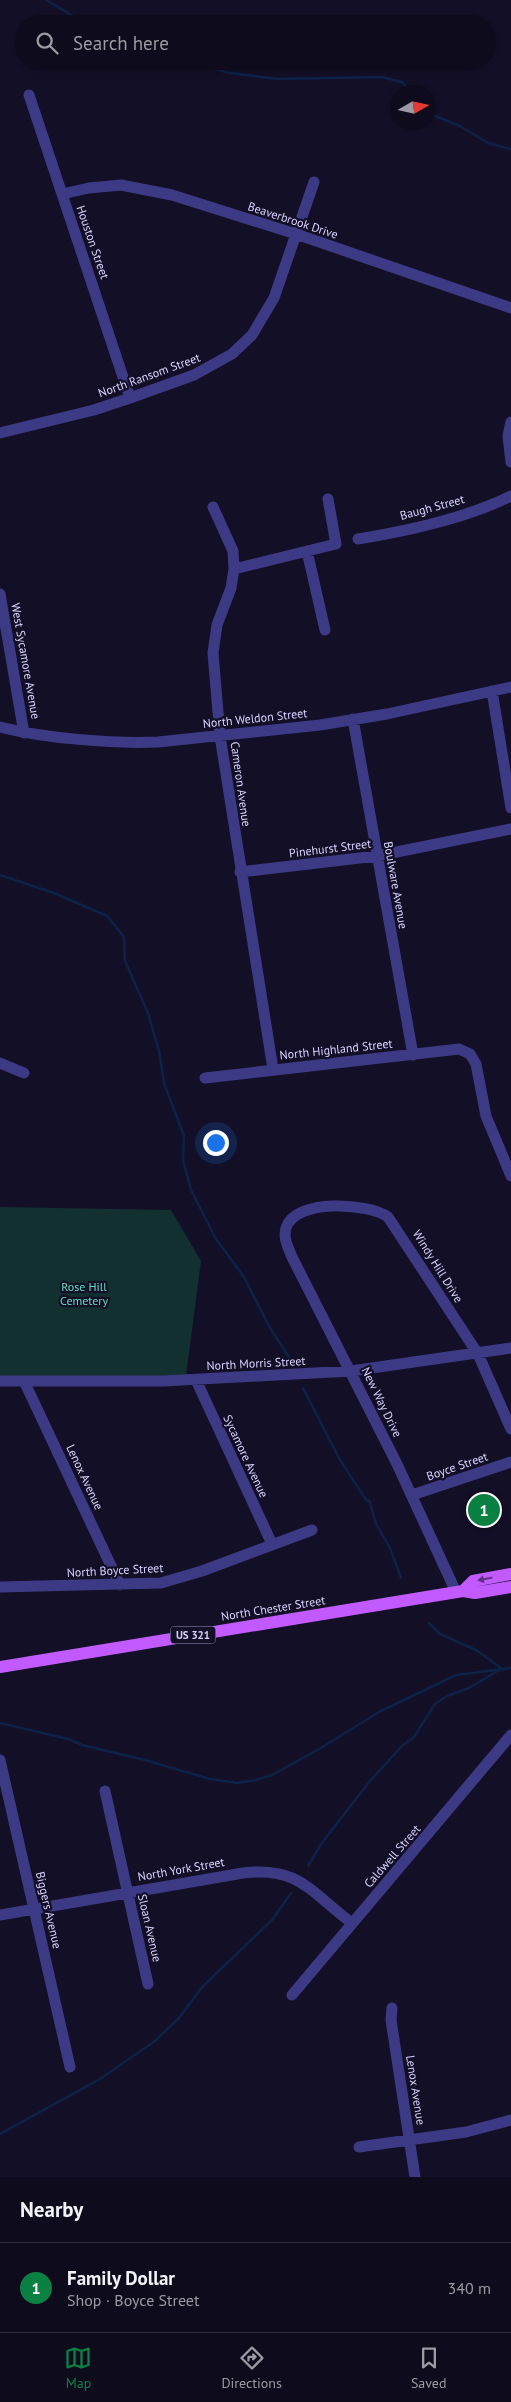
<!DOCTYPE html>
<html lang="en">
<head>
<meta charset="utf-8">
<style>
  :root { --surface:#0e0b1c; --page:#1c1929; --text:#f1f3f6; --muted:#9b9ba3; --line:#2e2b3b; --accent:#0b8043 }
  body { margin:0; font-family:"PT Sans",sans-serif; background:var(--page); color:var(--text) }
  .compass { position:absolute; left:391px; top:85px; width:45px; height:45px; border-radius:50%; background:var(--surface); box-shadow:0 1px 4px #0004; rotate:81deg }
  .you { position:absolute; left:215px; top:1142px; width:18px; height:18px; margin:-12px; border:4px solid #fff; border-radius:50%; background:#1a73e8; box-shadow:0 0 0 8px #1a73e833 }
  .badge { display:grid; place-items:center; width:32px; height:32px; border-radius:50%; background:var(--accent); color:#fff; font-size:16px; font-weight:700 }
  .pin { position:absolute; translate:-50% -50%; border:2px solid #fff; box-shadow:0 1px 5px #0006 }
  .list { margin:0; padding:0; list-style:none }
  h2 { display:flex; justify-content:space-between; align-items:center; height:65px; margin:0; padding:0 20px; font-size:21px }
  h2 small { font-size:16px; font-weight:400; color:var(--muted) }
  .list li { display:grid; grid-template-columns:32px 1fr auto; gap:15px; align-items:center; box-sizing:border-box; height:90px; padding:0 20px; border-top:1px solid var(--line) }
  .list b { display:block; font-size:19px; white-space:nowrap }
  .list p { margin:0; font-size:16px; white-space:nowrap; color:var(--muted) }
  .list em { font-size:16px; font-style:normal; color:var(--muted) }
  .icon { flex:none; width:28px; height:28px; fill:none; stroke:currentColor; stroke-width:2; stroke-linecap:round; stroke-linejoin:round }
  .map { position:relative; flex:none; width:511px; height:2177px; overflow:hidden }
  .search { position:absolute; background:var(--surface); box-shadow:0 1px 4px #0004; left:15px; right:15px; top:15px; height:55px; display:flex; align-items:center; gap:12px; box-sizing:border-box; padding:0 18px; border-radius:28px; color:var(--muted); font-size:19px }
  .sheet { height:155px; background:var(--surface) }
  nav { display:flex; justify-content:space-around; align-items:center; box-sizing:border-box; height:70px; border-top:1px solid var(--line); background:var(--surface); font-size:14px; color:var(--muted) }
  nav a { display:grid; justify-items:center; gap:2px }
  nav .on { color:var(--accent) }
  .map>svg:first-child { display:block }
</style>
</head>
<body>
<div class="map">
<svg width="511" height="2177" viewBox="0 0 511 2177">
  <rect width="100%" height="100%" fill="#130f26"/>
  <path fill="#12302f" d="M0,1207L171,1210L201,1261L186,1376H0Z"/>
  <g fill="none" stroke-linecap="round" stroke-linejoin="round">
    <path stroke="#0c2248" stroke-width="2.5" d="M46,0L87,24
      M183,61L230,73L277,79L382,77L402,82L411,92
      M428,113L460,126L488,143L511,149
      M0,875L54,893L107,916L124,937L125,961L148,1013L159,1051L164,1083L184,1136L183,1160L191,1190L216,1239L244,1277L270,1328L292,1362
      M303,1388L340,1460L367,1501L369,1500L376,1524L390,1548L401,1578
      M429,1623L440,1634L476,1650L501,1668
      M0,1723L68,1739L82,1745L145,1760L210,1779L237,1783L256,1780L272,1775L321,1748L379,1712L456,1675L511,1668
      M308,1866L321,1844L370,1781L402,1746L414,1737L435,1704L447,1696L469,1688L501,1669
      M0,2134L100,2079L155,2041L179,2018L202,1987L272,1920L291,1893"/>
    <path stroke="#3d3a85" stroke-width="11" d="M29,95L130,398
      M62,194L89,188L121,185L172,195L296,234L511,308
      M511,422L508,436L511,462
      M0,433L94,410L130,398L194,375L232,354L252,335L274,298L314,182
      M213,507L233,551L234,569L231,588L217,625L213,653L220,736L273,1069
      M358,539C407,531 467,518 511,496
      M307,551L325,630
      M234,569L336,544L328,499
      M0,594L24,733
      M492,691L511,808
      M353,719L413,1055
      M0,727C45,738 111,744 158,742L320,725L387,714L511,687
      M240,872L377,856L511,829
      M0,1063L24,1073
      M205,1078L459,1049L470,1054L476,1064L486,1116L511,1176
      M196,1380L272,1544
      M0,1381H164L351,1371L511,1348
      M24,1381L120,1585
      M412,1495L511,1462
      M0,1587L161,1583L202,1571L312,1530
      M456,1592L397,1464L292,1257C288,1247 283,1238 286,1228C295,1198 369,1203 388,1217L478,1354L511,1429
      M0,1760L70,2067
      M105,1791L148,1984
      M0,1915L243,1873C300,1866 311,1893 352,1923
      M292,1995L511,1735
      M392,2008L391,2020L415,2177
      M359,2147L466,2132L511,2120"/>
    <path stroke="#c25bff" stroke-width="12" d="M463,1591L473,1581L511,1574
      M0,1667L463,1591L475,1593L511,1587"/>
  </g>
  <defs><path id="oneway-solid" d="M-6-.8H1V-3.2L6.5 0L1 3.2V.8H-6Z" transform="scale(1.25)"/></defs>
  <use fill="#623188" href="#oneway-solid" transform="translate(485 1579) rotate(169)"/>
  <g text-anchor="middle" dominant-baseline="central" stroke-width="4.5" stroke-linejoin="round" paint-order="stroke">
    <rect fill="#130f26" stroke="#9e99be" stroke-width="1" x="170.5" y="1626.5" width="45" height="17" rx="4"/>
    <g font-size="11" font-weight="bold" fill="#d9d4ff">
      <text x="193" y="1635">US 321</text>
    </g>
    <g font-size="12" fill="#d9d4ff" stroke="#130f26">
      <text transform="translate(293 220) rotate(18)">Beaverbrook Drive</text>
      <text transform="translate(93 242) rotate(71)">Houston Street</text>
      <text transform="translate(149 375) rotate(-20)">North Ransom Street</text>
      <text transform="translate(432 507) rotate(-15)">Baugh Street</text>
      <text transform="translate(26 661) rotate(80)">West Sycamore Avenue</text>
      <text transform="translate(255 718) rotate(-6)">North Weldon Street</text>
      <text transform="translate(241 784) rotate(82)">Cameron Avenue</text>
      <text transform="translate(330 848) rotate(-7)">Pinehurst Street</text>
      <text transform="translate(396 885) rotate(80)">Boulware Avenue</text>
      <text transform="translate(336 1049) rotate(-6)">North Highland Street</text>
      <text transform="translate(438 1266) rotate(58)">Windy Hill Drive</text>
      <text transform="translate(256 1363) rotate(-3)">North Morris Street</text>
      <text transform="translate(382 1402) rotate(64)">New Way Drive</text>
      <text transform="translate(246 1456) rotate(65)">Sycamore Avenue</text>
      <text transform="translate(457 1466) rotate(-19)">Boyce Street</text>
      <text transform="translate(85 1477) rotate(65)">Lenox Avenue</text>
      <text transform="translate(115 1570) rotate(-3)">North Boyce Street</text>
      <text transform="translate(273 1608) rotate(-9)">North Chester Street</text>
      <text transform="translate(392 1856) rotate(-49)">Caldwell Street</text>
      <text transform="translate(181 1869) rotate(-10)">North York Street</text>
      <text transform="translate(49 1910) rotate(77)">Biggers Avenue</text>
      <text transform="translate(150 1928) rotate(77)">Sloan Avenue</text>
      <text transform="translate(416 2090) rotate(81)">Lenox Avenue</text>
    </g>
    <g font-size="12" fill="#5fe0c0" stroke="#130f26">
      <text x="84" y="1286">Rose Hill<tspan x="84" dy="14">Cemetery</tspan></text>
    </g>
  </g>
</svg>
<svg class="compass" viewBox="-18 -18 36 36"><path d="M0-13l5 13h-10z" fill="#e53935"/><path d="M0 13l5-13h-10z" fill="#9b9ba3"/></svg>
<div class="you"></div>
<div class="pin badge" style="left:484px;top:1510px">1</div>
<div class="search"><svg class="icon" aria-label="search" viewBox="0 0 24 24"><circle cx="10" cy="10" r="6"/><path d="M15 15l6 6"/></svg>Search here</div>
</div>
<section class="sheet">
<h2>Nearby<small></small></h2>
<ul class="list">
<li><span class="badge">1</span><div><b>Family Dollar</b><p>Shop · Boyce Street</p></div><em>340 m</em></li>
</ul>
</section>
<nav>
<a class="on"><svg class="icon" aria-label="map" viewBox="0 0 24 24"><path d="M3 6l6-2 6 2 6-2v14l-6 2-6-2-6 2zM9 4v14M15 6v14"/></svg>Map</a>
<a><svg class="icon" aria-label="directions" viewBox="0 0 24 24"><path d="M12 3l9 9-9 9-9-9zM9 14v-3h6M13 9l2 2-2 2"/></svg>Directions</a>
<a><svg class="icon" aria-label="saved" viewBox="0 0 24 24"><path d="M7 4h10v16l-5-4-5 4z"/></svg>Saved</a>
</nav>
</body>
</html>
